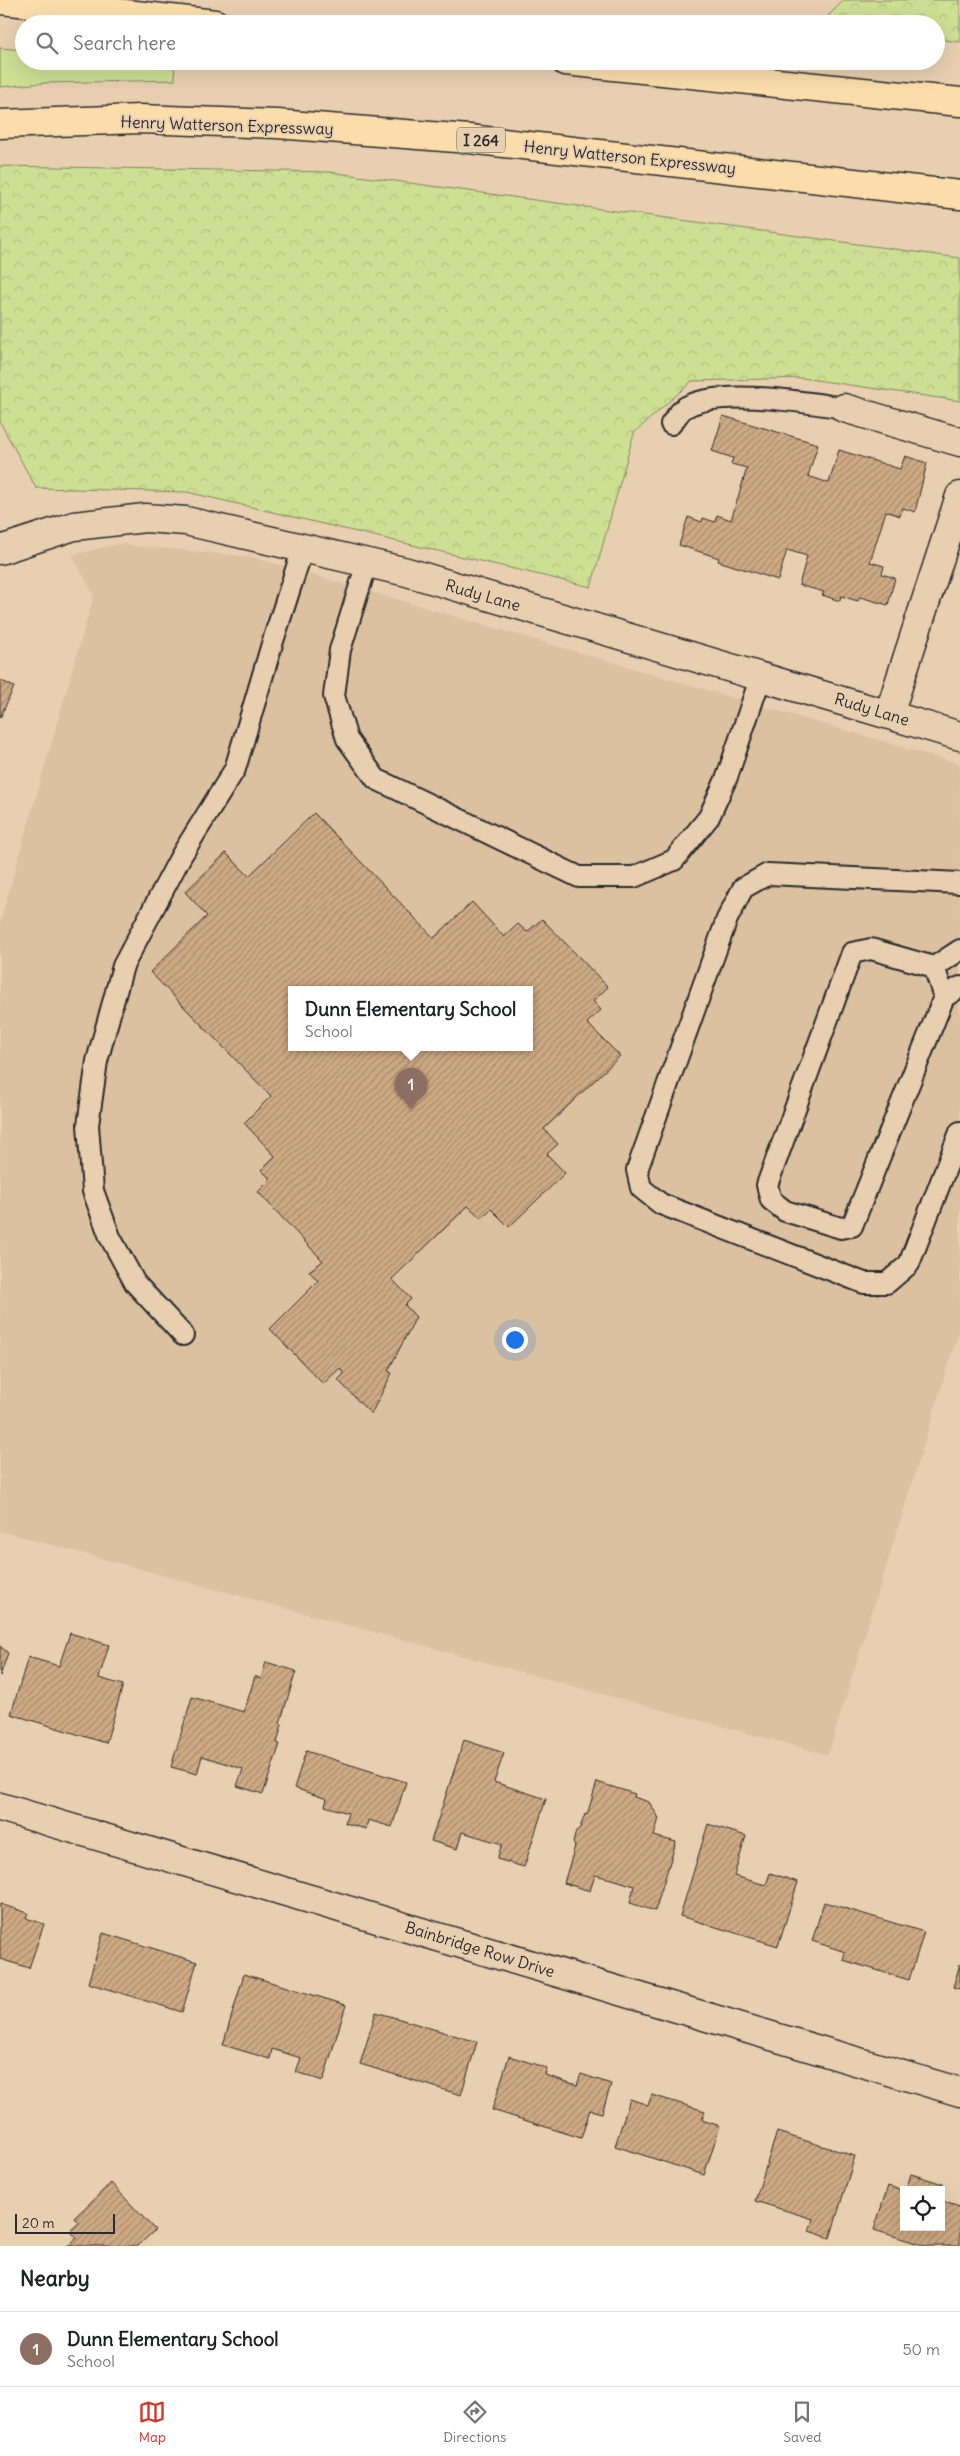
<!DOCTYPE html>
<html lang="en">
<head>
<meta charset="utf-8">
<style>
  :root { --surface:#fff; --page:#f2f2f2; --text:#202124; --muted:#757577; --line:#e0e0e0; --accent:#d93025 }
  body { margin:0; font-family:Delius,sans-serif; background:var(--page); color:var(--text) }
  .controls { position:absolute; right:15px; bottom:15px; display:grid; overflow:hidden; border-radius:0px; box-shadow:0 5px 20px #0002 }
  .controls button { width:45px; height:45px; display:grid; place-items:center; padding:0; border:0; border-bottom:1px solid var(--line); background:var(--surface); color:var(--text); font:25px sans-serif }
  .scale { position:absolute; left:15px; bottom:12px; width:100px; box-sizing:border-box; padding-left:5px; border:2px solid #2b2b2b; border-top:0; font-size:14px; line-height:18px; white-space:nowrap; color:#2b2b2b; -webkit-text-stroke:4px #e8cfb0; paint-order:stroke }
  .you { position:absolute; left:514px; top:1339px; width:18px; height:18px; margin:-12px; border:4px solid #fff; border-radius:50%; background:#1a73e8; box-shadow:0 0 0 8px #1a73e833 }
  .badge { display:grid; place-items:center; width:32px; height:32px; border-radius:50%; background:var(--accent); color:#fff; font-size:16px; font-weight:700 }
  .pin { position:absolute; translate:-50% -41px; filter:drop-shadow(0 1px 2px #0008) }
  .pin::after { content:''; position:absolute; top:26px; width:18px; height:15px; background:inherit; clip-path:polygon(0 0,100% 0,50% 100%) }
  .popup { position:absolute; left:288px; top:986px; width:245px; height:65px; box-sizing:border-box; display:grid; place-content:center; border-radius:0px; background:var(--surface); filter:drop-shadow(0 1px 4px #0005); font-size:16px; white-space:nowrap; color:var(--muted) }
  .popup b { font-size:19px; color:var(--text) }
  .popup::after { content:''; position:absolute; left:50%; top:100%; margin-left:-10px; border:10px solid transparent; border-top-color:var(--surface) }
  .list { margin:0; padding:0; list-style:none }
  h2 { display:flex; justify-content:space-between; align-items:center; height:65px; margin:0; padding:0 20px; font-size:21px }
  h2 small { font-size:16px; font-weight:400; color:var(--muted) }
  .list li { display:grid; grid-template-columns:32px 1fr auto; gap:15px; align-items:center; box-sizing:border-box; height:75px; padding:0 20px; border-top:1px solid var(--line) }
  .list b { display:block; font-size:19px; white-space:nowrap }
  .list p { margin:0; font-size:16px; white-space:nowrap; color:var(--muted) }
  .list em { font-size:16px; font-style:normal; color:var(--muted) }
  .icon { flex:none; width:28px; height:28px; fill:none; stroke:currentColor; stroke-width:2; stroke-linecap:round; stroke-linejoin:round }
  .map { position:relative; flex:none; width:960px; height:2246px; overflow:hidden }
  .search { position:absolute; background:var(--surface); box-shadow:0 5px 20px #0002; left:15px; right:15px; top:15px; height:55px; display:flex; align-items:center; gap:12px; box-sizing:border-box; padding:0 18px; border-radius:28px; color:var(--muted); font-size:19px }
  .sheet { height:140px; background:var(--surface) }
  nav { display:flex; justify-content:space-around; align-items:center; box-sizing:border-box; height:70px; border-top:1px solid var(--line); background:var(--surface); font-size:14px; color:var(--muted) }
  nav a { display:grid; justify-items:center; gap:2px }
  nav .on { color:var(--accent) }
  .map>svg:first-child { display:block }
</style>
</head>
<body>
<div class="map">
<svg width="960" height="2246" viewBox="0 0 960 2246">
  <defs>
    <pattern id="forest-crowns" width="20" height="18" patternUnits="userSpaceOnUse" patternTransform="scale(1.25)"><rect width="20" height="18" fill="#cddf93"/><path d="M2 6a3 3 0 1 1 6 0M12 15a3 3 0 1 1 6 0" fill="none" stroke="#b0c07f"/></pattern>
    <pattern id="building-hatch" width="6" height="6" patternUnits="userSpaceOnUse" patternTransform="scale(1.25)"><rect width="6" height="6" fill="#cfaa84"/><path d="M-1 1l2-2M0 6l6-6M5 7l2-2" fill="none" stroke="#a88b6c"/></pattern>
  </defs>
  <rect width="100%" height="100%" fill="#e8cfb0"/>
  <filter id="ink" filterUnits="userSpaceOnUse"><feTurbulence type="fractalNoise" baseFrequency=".02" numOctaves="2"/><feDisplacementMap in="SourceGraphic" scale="10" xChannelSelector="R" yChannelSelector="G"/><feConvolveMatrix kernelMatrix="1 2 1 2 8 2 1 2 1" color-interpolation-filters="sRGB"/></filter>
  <g filter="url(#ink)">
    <path fill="#dcc1a1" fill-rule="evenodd" d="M118,544L252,557L960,764V1327L828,1755L0,1531V922L94,595L72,555ZM292,990H530V1048H292Z"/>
    <path fill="#cddf93" stroke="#7c855f" d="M0,48L24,50V61H136L174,65L175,80L44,83L0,87Z"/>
    <path fill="url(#forest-crowns)" stroke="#7c855f" d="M844,0H960V42L936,39V24H820Z
      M0,166L329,172L960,258V401L802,378L692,381L634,433L591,587L187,492L36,488L0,422Z"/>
    <path fill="url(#building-hatch)" stroke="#2b2b2b" fill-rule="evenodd" d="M723,416L818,444L808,476L829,483L839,450L900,469L905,456L927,463L915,512L903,508L900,516L886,511L870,562L884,566L882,574L895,578L888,605L860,597L858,601L841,596L840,600H837L822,595L824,592L799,585L807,556L787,550L778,580L718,561L719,558L679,545L688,517L702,522L703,518L715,522L717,515L731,520L747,468L731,464L733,458L712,451Z
      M0,680L14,687L0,718Z
      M314,813L434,938L472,902L504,937L518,924L527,932L542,919L608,987L593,1001L601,1010L587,1023L620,1056L544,1129L558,1144L547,1154L565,1173L509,1227L491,1209L481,1218L468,1206L392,1279L411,1299L405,1305L416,1317L388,1371L392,1373L371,1414L338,1380L344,1374L340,1368L323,1384L270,1329L318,1281L309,1271L323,1261L258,1192L271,1179L261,1170L275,1156L244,1123L271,1096L150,972L207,916L185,892L226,853L249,876ZM292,990H530V1048H292Z
      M70,1633L109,1645L99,1678L123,1685L106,1743L11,1714L28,1657L59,1666Z
      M0,1646L8,1653L0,1676Z
      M266,1662L296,1671L280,1723L282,1724L277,1743L280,1744L263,1794L237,1786L243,1769L202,1756L197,1774L171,1767L192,1697L244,1712L255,1676L261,1679Z
      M464,1740L504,1753L494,1782L546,1799L524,1867L497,1859L502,1844L462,1832L457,1849L431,1841Z
      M306,1751L406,1782L392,1827L368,1820L366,1829L345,1823L348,1813L325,1806L327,1799L294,1788Z
      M597,1782L635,1794L634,1797L649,1802L659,1818L654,1836L676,1842L655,1911L630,1903L634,1886L619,1881L595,1875L590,1891L564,1883L575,1846L573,1843L576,1831L580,1828L585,1814L587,1815Z
      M708,1824L746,1836L734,1876L766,1885L770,1873L798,1882L778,1946L680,1916Z
      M824,1902L924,1932L909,1980L843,1960L845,1952L812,1941Z
      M0,1904L28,1913L26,1918L44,1924L29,1968L0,1959Z
      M103,1933L197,1962L182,2012L88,1983Z
      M960,1964V1989L953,1987Z
      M244,1974L346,2005L323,2081L296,2072L301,2058L272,2049L270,2059L223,2045Z
      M376,2012L477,2042L461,2095L360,2064Z
      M509,2056L547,2068L545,2075L577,2085L581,2074L611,2084L602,2113L590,2110L581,2138L492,2110Z
      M652,2095L705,2111L702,2120L720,2126L704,2175L615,2146L630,2099L648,2105Z
      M777,2132L855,2156L830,2238L809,2231L813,2219L755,2201Z
      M911,2174L943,2184L941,2190H906Z
      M111,2183L155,2230L138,2246H68L77,2238L70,2231L79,2223L74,2218Z
      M888,2186L904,2191V2227H941V2201L960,2207V2246H926L874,2230Z"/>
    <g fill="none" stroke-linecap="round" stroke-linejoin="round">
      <defs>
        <path id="lane" d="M671,424C675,419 680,410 686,407C719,388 807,402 844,408
          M367,563L340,650L334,696L347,739L376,779L579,877H634L674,860L709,817L727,777L761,676
          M960,883L768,874L743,888L727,919L637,1170L641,1188L661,1204L864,1283H887L909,1264L960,1132
          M934,967L944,997L852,1226L841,1228L785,1211L771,1200L767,1185L852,953L871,949L934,967L960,950
          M944,997L960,987
          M183,1335L135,1283L110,1237L93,1191L88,1125L97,1061L123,966L181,856L235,769L272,644L303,548"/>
        <path id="street" d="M844,408L960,442
          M0,550L74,526L145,518L186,521L407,572L960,736
          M889,714L960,496
          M0,1807L960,2092"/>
        <path id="highway" d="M2,0L215,24
          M565,61L960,102
          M0,124L140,119L277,124L469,139L960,195"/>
      </defs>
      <use href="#lane" stroke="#2b2b2b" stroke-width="24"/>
      <use href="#street" stroke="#2b2b2b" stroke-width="31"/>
      <use href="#highway" stroke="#2b2b2b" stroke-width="31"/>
      <use href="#lane" stroke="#e8cfb0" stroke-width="20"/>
      <use href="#street" stroke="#e8cfb0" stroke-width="28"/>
      <use href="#highway" stroke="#faddab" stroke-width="28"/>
    </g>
  </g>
  <g text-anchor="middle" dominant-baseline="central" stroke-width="4" stroke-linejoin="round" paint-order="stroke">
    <rect fill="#e8cfb0" stroke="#645c53" stroke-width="1" x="457" y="127.5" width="48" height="25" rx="4"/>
    <g font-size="15" font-weight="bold" fill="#2b2b2b">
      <text x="481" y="140">I 264</text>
    </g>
    <g font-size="16" fill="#2b2b2b" stroke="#e8cfb0">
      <text transform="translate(227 125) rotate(2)">Henry Watterson Expressway</text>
      <text transform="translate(630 157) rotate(6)">Henry Watterson Expressway</text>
      <text transform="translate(483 595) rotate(16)">Rudy Lane</text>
      <text transform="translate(872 709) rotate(17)">Rudy Lane</text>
      <text transform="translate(480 1949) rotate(17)">Bainbridge Row Drive</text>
    </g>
  </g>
</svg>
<div class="controls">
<button><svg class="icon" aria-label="locate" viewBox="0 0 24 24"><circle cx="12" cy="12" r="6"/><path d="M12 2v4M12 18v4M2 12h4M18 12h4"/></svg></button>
</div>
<div class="scale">20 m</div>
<div class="you"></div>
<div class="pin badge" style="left:411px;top:1109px;background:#8d6e63">1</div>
<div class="popup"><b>Dunn Elementary School</b>School</div>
<div class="search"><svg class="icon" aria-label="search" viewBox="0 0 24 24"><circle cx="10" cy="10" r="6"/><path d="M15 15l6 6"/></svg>Search here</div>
</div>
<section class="sheet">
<h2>Nearby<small></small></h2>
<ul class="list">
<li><span class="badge" style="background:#8d6e63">1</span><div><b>Dunn Elementary School</b><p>School</p></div><em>50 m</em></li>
</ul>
</section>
<nav>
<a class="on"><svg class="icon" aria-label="map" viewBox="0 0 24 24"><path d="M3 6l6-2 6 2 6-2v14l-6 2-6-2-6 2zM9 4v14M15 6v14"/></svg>Map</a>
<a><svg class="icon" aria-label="directions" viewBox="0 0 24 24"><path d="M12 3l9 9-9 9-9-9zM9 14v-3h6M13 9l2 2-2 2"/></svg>Directions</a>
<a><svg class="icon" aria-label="saved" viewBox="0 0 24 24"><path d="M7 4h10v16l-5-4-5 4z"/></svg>Saved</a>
</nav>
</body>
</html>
